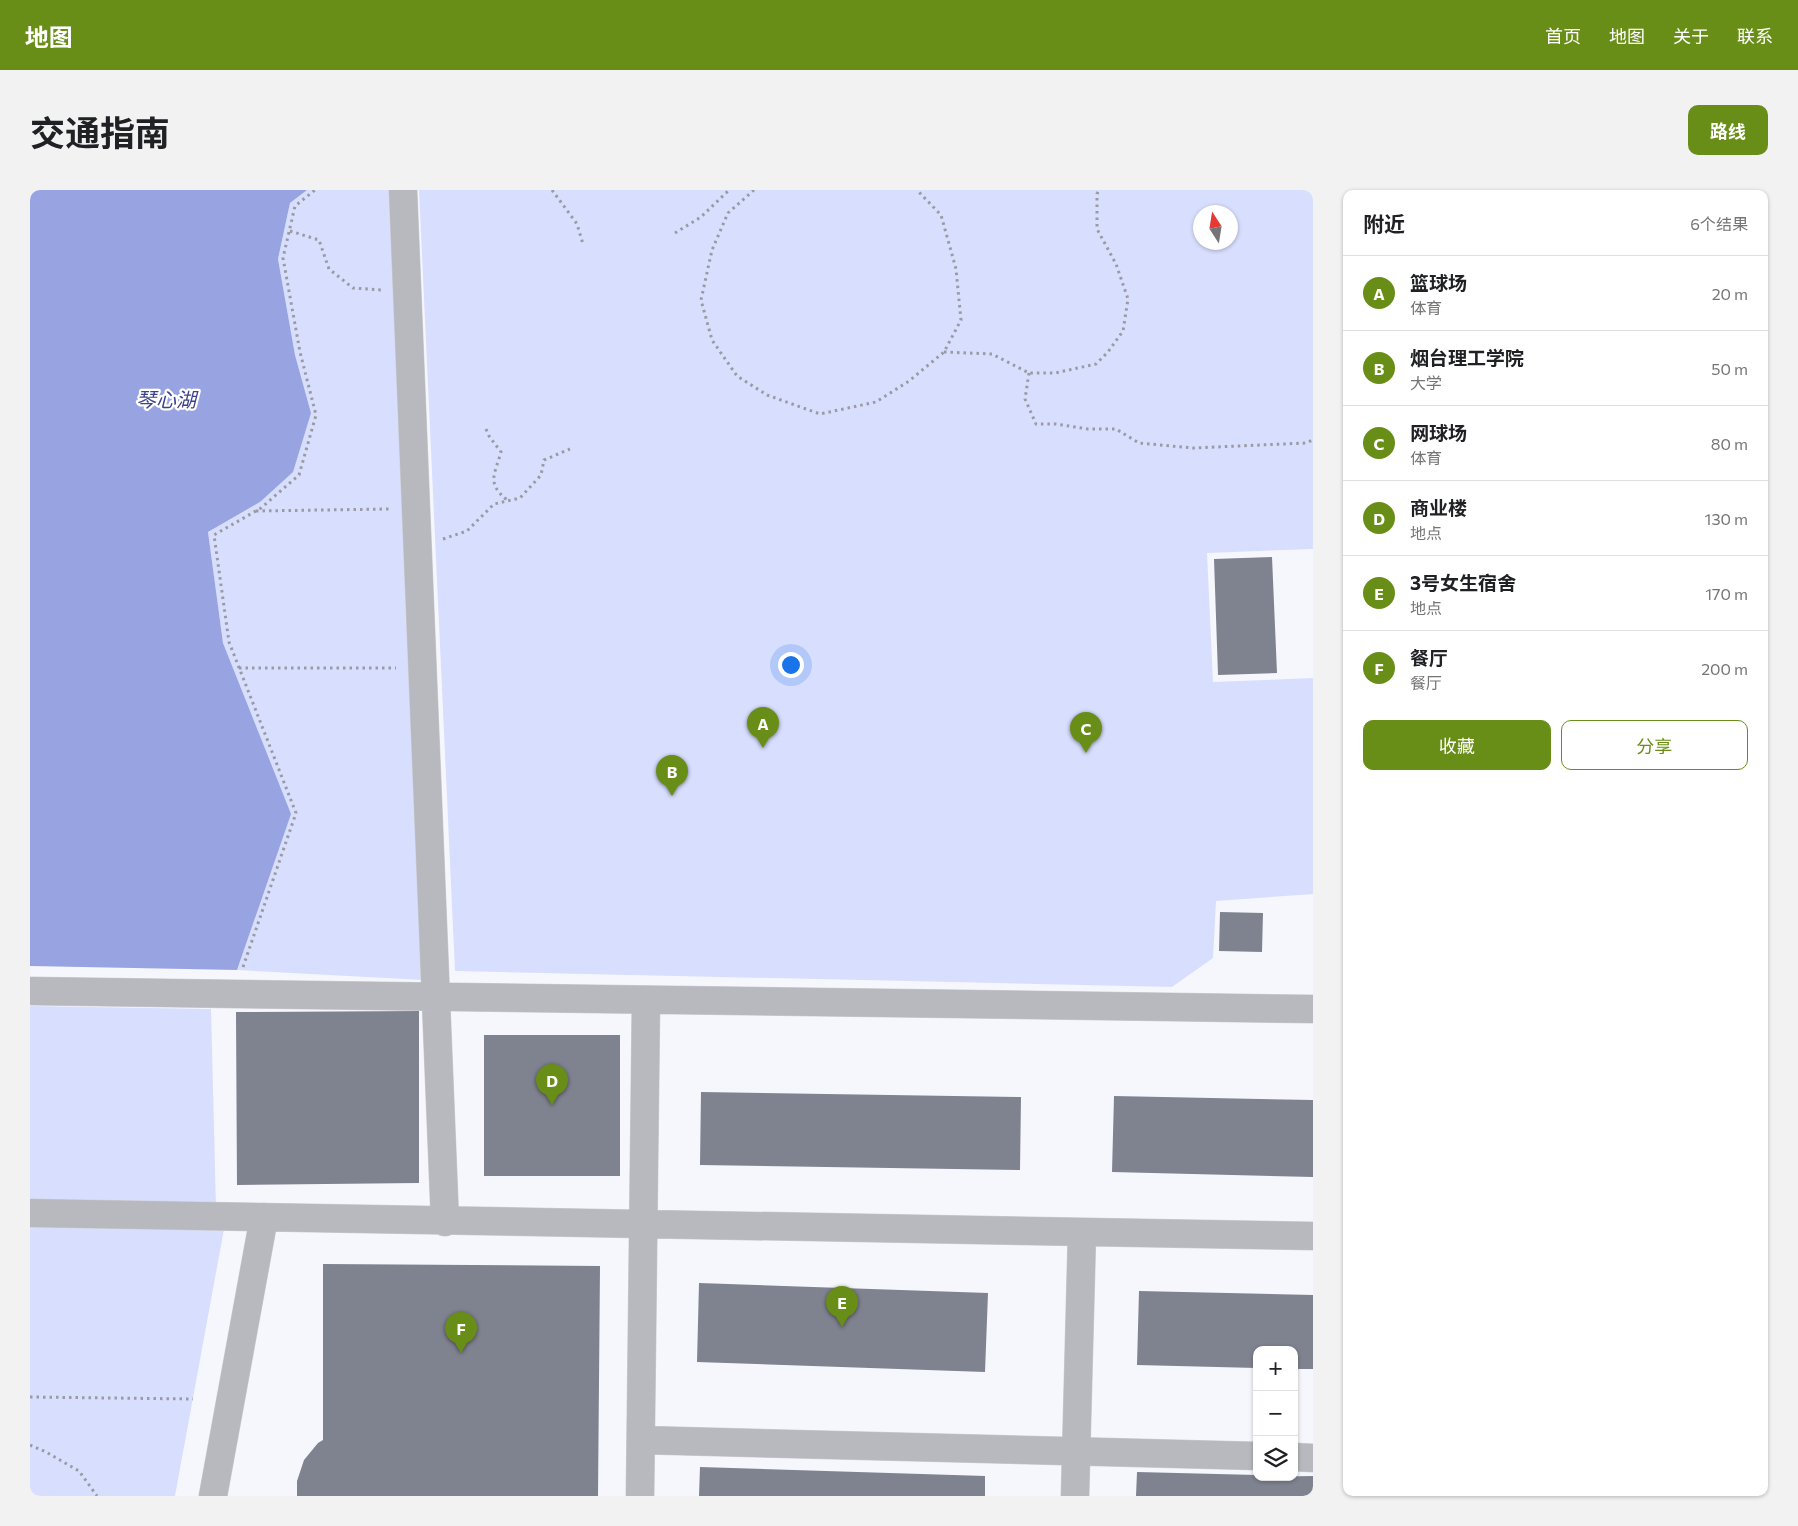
<!DOCTYPE html>
<html lang="zh">
<head>
<meta charset="utf-8">
<style>
  :root { --surface:#fff; --page:#f2f2f2; --text:#202124; --muted:#757577; --line:#e0e0e0; --accent:#698e18 }
  body { margin:0; font-family:Commissioner,"Noto Sans SC",sans-serif; background:var(--page); color:var(--text) }
  .controls { position:absolute; right:15px; bottom:15px; display:grid; overflow:hidden; border-radius:10px; box-shadow:0 1px 4px #0004 }
  .controls button { width:45px; height:45px; display:grid; place-items:center; padding:0; border:0; border-bottom:1px solid var(--line); background:var(--surface); color:var(--text); font:25px sans-serif }
  .compass { position:absolute; left:1163px; top:15px; width:45px; height:45px; border-radius:50%; background:var(--surface); box-shadow:0 1px 4px #0004; rotate:348deg }
  .you { position:absolute; left:760px; top:474px; width:18px; height:18px; margin:-12px; border:4px solid #fff; border-radius:50%; background:#1a73e8; box-shadow:0 0 0 8px #1a73e833 }
  .badge { display:grid; place-items:center; width:32px; height:32px; border-radius:50%; background:var(--accent); color:#fff; font-size:16px; font-weight:700 }
  .pin { position:absolute; translate:-50% -41px; filter:drop-shadow(0 1px 2px #0008) }
  .pin::after { content:''; position:absolute; top:26px; width:18px; height:15px; background:inherit; clip-path:polygon(0 0,100% 0,50% 100%) }
  .list { margin:0; padding:0; list-style:none }
  h2 { display:flex; justify-content:space-between; align-items:center; height:65px; margin:0; padding:0 20px; font-size:21px }
  h2 small { font-size:16px; font-weight:400; color:var(--muted) }
  .list li { display:grid; grid-template-columns:32px 1fr auto; gap:15px; align-items:center; box-sizing:border-box; height:75px; padding:0 20px; border-top:1px solid var(--line) }
  .list b { display:block; font-size:19px; white-space:nowrap }
  .list p { margin:0; font-size:16px; white-space:nowrap; color:var(--muted) }
  .list em { font-size:16px; font-style:normal; color:var(--muted) }
  .actions { display:flex; gap:10px; padding:15px 20px }
  .actions a { flex:1; padding:11px 0; border:1px solid var(--accent); border-radius:10px; text-align:center; font-size:18px; color:var(--accent) }
  .actions .main { background:var(--accent); color:#fff }
  .icon { flex:none; width:28px; height:28px; fill:none; stroke:currentColor; stroke-width:2; stroke-linecap:round; stroke-linejoin:round }
  .map { position:relative; flex:none; width:1283px; height:1306px; overflow:hidden; border-radius:10px }
  header { display:flex; align-items:center; gap:30px; box-sizing:border-box; height:70px; padding:0 25px; background:var(--accent); color:#fff }
  header strong { font-size:24px }
  nav { display:flex; gap:28px; margin-inline-start:auto; font-size:18px }
  .intro { display:flex; align-items:center; justify-content:space-between; box-sizing:border-box; height:120px; padding:0 30px }
  h1 { margin:0; font-size:35px }
  .button { padding:12px 22px; border-radius:10px; background:var(--accent); color:#fff; font-size:18px; font-weight:700 }
  main { display:flex; gap:30px; padding:0 30px }
  aside { flex:1; background:var(--surface); border-radius:10px; box-shadow:0 1px 4px #0004 }
  .map>svg:first-child { display:block }
</style>
</head>
<body>
<header>
<strong>地图</strong>
<nav><a>首页</a><a>地图</a><a>关于</a><a>联系</a></nav>
</header>
<div class="intro"><h1>交通指南</h1><a class="button">路线</a></div>
<main>
<div class="map">
<svg width="1283" height="1306" viewBox="0 0 1283 1306">
  <rect width="100%" height="100%" fill="#f6f7fd"/>
  <path fill="#d8defe" fill-rule="evenodd" d="M277,0H361L393,790L207,780L260,624L193,453L178,342L230,312L281,223L265,165L248,69L260,13Z
    M389,0H1283V359L1177,363L1183,492L1283,488V704L1186,711L1183,768L1142,797L425,781ZM1170,22H1200V52H1170Z
    M0,816L181,819L186,1017L0,1014Z
    M0,1036L194,1039L145,1306H0Z"/>
  <path fill="#98a3e1" d="M0,0H277L260,13L248,69L265,165L281,223L263,282L230,312L178,342L193,453L261,624L207,780L0,776Z"/>
  <path fill="#7f828f" d="M1242,367L1247,483L1188,485L1184,369Z
    M1190,722L1233,723L1232,762L1189,761Z
    M389,821V993L207,995L206,822Z
    M454,845H590V986H454Z
    M671,902L991,907L990,980L670,975Z
    M1084,906L1283,910V987L1082,982Z
    M293,1074L570,1076L568,1306H267V1291L274,1270L288,1253L293,1250Z
    M669,1093L958,1103L955,1182L667,1172Z
    M1109,1101L1283,1105V1179H1264V1160H1227V1178L1107,1175Z
    M670,1277L955,1286V1306H669Z
    M1107,1282L1227,1285V1287L1283,1286V1306H1106Z"/>
  <g fill="none" stroke-linecap="round" stroke-linejoin="round">
    <defs>
      <path id="minor" d="M373,0L415,1032
        M0,801L1283,819
        M0,1023L1283,1046
        M611,1250L1227,1266
        M1264,1267L1283,1268
        M183,1306L234,1027
        M610,1306L616,810
        M1045,1306L1052,1042"/>
    </defs>
    <use href="#minor" stroke="#cfd0d6" stroke-width="29"/>
    <path stroke="#9a9ba1" stroke-width="3" stroke-dasharray="2.5 4" stroke-linecap="butt" d="M522,0L547,34L553,54
      M724,0L698,23L682,60L671,110L682,150L707,186L737,205L790,224L846,212L879,191L914,162L931,130L926,79L911,25L887,0
      M260,41L289,50L299,79L323,98L352,100
      M645,43L671,27L699,0
      M914,162L962,164L999,183H1025L1066,174L1078,162L1093,141L1098,109L1086,74L1067,39V4L1069,0
      M999,183L995,209L1006,234H1026L1058,239H1086L1109,253L1163,258L1276,253L1283,250
      M456,239L459,246L471,262C465,284 456,293 477,310
      M226,321L359,319
      M413,349L437,341L464,314L490,308L511,285L514,270L540,259
      M209,478H366
      M213,777L266,623L199,452L184,345L231,318L269,285L286,225L270,162L253,68L265,16L285,0
      M0,1207L163,1209
      M0,1255L16,1262L49,1281L67,1306"/>
    <use href="#minor" stroke="#b8b9bf" stroke-width="28"/>
  </g>
  <g text-anchor="middle" dominant-baseline="central" stroke-width="4.5" stroke-linejoin="round" paint-order="stroke">
    <g font-size="20" font-style="italic" fill="#3d428c" stroke="#fff">
      <text x="136" y="209">琴心湖</text>
    </g>
  </g>
</svg>
<div class="controls">
<button>+</button>
<button>−</button>
<button><svg class="icon" aria-label="layers" viewBox="0 0 24 24"><path d="M12 4l9 5-9 5-9-5zM3 14l9 5 9-5"/></svg></button>
</div>
<svg class="compass" viewBox="-18 -18 36 36"><path d="M0-13l5 13h-10z" fill="#e53935"/><path d="M0 13l5-13h-10z" fill="#757577"/></svg>
<div class="you"></div>
<div class="pin badge" style="left:733px;top:558px">A</div>
<div class="pin badge" style="left:642px;top:606px">B</div>
<div class="pin badge" style="left:1056px;top:563px">C</div>
<div class="pin badge" style="left:522px;top:915px">D</div>
<div class="pin badge" style="left:812px;top:1137px">E</div>
<div class="pin badge" style="left:431px;top:1163px">F</div>
</div>
<aside>
<h2>附近<small>6个结果</small></h2>
<ul class="list">
<li><span class="badge">A</span><div><b>篮球场</b><p>体育</p></div><em>20 m</em></li>
<li><span class="badge">B</span><div><b>烟台理工学院</b><p>大学</p></div><em>50 m</em></li>
<li><span class="badge">C</span><div><b>网球场</b><p>体育</p></div><em>80 m</em></li>
<li><span class="badge">D</span><div><b>商业楼</b><p>地点</p></div><em>130 m</em></li>
<li><span class="badge">E</span><div><b>3号女生宿舍</b><p>地点</p></div><em>170 m</em></li>
<li><span class="badge">F</span><div><b>餐厅</b><p>餐厅</p></div><em>200 m</em></li>
</ul>
<div class="actions"><a class="main">收藏</a><a>分享</a></div>
</aside>
</main>
</body>
</html>
